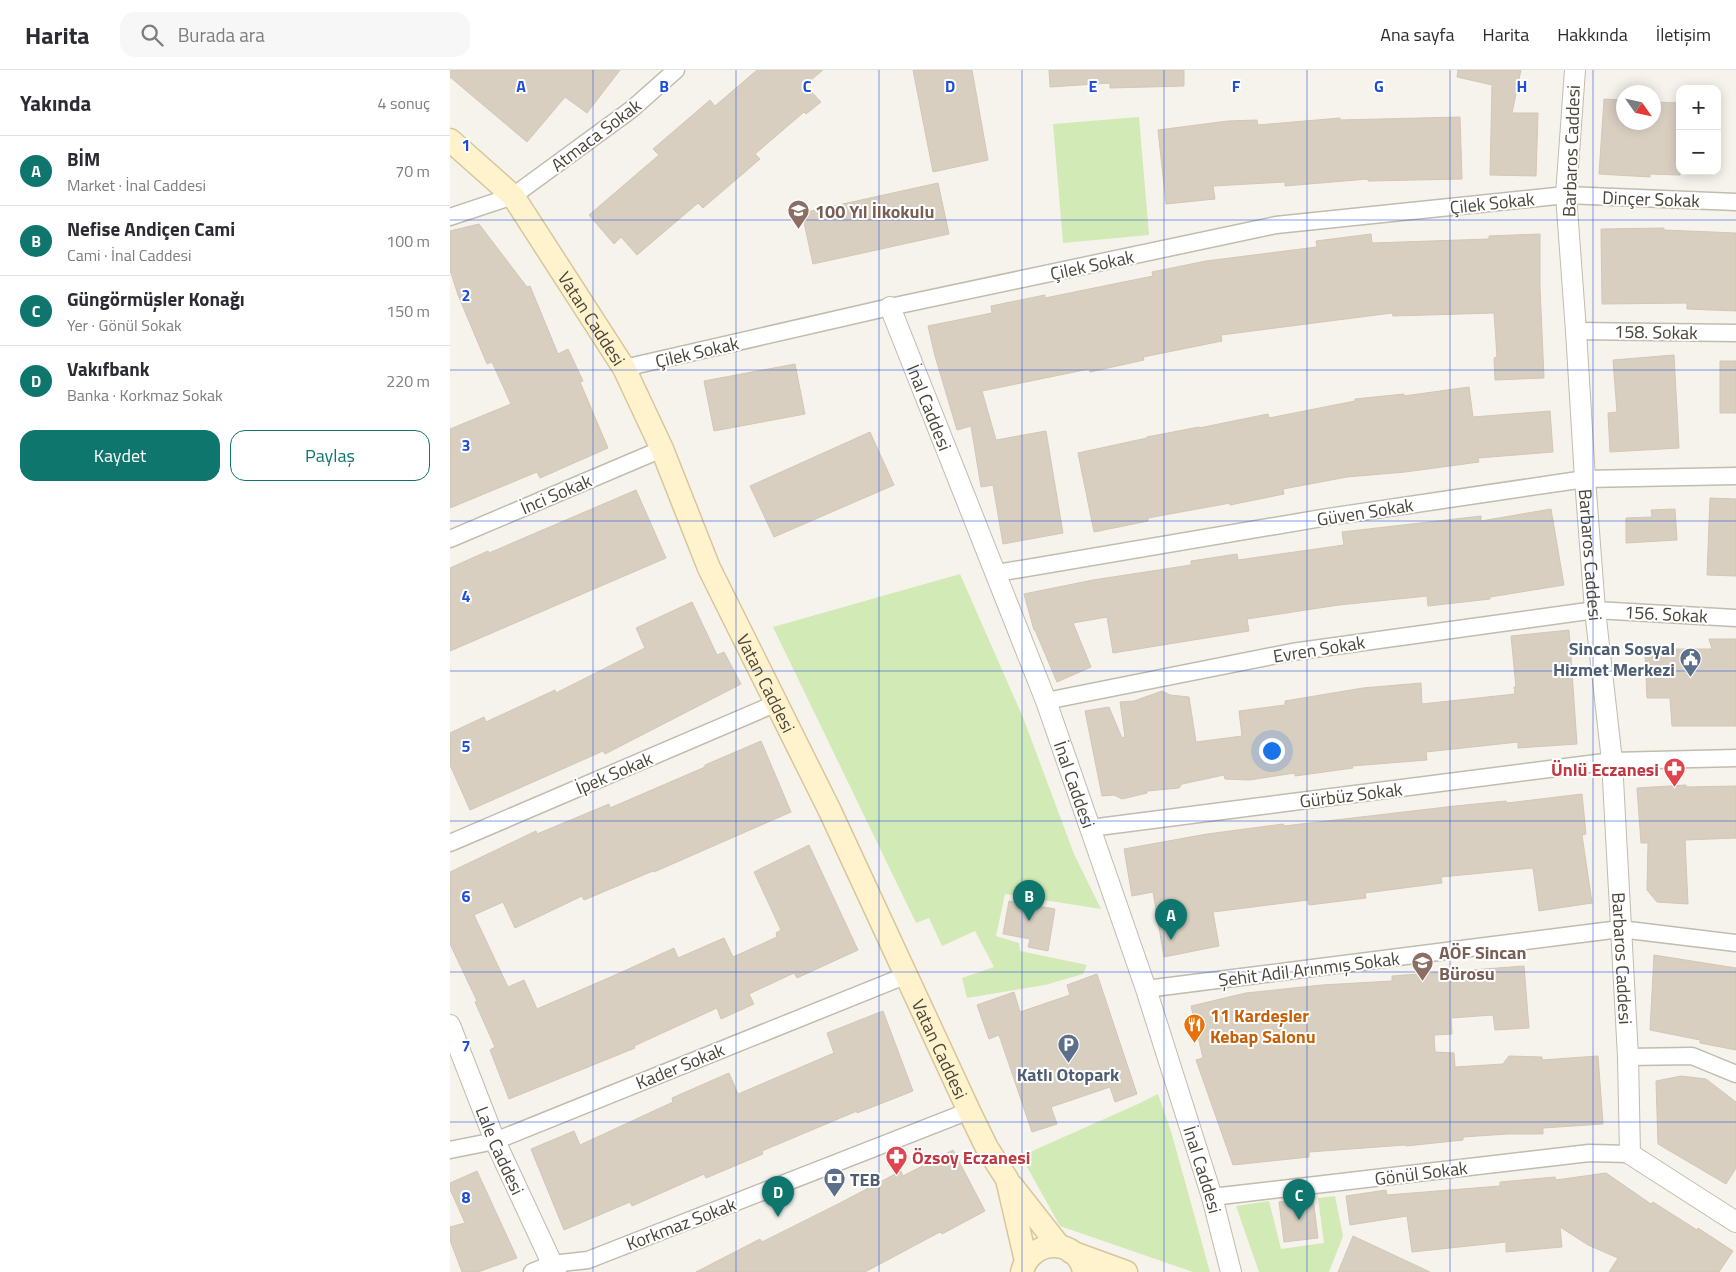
<!DOCTYPE html>
<html lang="tr">
<head>
<meta charset="utf-8">
<style>
  :root { --surface:#fff; --page:#f7f7f7; --text:#2b2b33; --muted:#7c7c81; --line:#e1e1e2; --accent:#0f766e }
  body { margin:0; font-family:"Titillium Web",sans-serif; background:var(--page); color:var(--text) }
  .controls { position:absolute; right:15px; top:15px; display:grid; overflow:hidden; border-radius:10px; box-shadow:0 2px 12px #0003 }
  .controls button { width:45px; height:45px; display:grid; place-items:center; padding:0; border:0; border-bottom:1px solid var(--line); background:var(--surface); color:var(--text); font:25px sans-serif }
  .compass { position:absolute; left:1166px; top:15px; width:45px; height:45px; border-radius:50%; background:var(--surface); box-shadow:0 2px 12px #0003; rotate:124deg }
  .you { position:absolute; left:821px; top:680px; width:18px; height:18px; margin:-12px; border:4px solid #fff; border-radius:50%; background:#1a73e8; box-shadow:0 0 0 8px #1a73e833 }
  .badge { display:grid; place-items:center; width:32px; height:32px; border-radius:50%; background:var(--accent); color:#fff; font-size:16px; font-weight:700 }
  .pin { position:absolute; translate:-50% -41px; filter:drop-shadow(0 1px 2px #0008) }
  .pin::after { content:''; position:absolute; top:26px; width:18px; height:15px; background:inherit; clip-path:polygon(0 0,100% 0,50% 100%) }
  .list { margin:0; padding:0; list-style:none }
  h2 { display:flex; justify-content:space-between; align-items:center; height:65px; margin:0; padding:0 20px; font-size:21px }
  h2 small { font-size:16px; font-weight:400; color:var(--muted) }
  .list li { display:grid; grid-template-columns:32px 1fr auto; gap:15px; align-items:center; box-sizing:border-box; height:70px; padding:0 20px; border-top:1px solid var(--line) }
  .list b { display:block; font-size:19px; white-space:nowrap }
  .list p { margin:0; font-size:16px; white-space:nowrap; color:var(--muted) }
  .list em { font-size:16px; font-style:normal; color:var(--muted) }
  .actions { display:flex; gap:10px; padding:15px 20px }
  .actions a { flex:1; padding:11px 0; border:1px solid var(--accent); border-radius:15px; text-align:center; font-size:18px; color:var(--accent) }
  .actions .main { background:var(--accent); color:#fff }
  .icon { flex:none; width:28px; height:28px; fill:none; stroke:currentColor; stroke-width:2; stroke-linecap:round; stroke-linejoin:round }
  .map { position:relative; flex:none; width:1286px; height:1202px; overflow:hidden }
  header { display:flex; align-items:center; gap:30px; box-sizing:border-box; height:70px; padding:0 25px; background:var(--surface); border-bottom:1px solid var(--line) }
  header strong { font-size:24px }
  nav { display:flex; gap:28px; margin-inline-start:auto; font-size:18px }
  .search { width:350px; height:45px; background:var(--page); display:flex; align-items:center; gap:12px; box-sizing:border-box; padding:0 18px; border-radius:15px; color:var(--muted); font-size:19px }
  main { display:flex }
  aside { flex:1; background:var(--surface) }
  .map>svg:first-child { display:block }
</style>
</head>
<body>
<header>
<strong>Harita</strong>
<div class="search"><svg class="icon" aria-label="search" viewBox="0 0 24 24"><circle cx="10" cy="10" r="6"/><path d="M15 15l6 6"/></svg>Burada ara</div>
<nav><a>Ana sayfa</a><a>Harita</a><a>Hakkında</a><a>İletişim</a></nav>
</header>
<main>
<aside>
<h2>Yakında<small>4 sonuç</small></h2>
<ul class="list">
<li><span class="badge">A</span><div><b>BİM</b><p>Market · İnal Caddesi</p></div><em>70 m</em></li>
<li><span class="badge">B</span><div><b>Nefise Andiçen Cami</b><p>Cami · İnal Caddesi</p></div><em>100 m</em></li>
<li><span class="badge">C</span><div><b>Güngörmüşler Konağı</b><p>Yer · Gönül Sokak</p></div><em>150 m</em></li>
<li><span class="badge">D</span><div><b>Vakıfbank</b><p>Banka · Korkmaz Sokak</p></div><em>220 m</em></li>
</ul>
<div class="actions"><a class="main">Kaydet</a><a>Paylaş</a></div>
</aside>
<div class="map">
<svg width="1286" height="1202" viewBox="0 0 1286 1202">
  <rect width="100%" height="100%" fill="#f6f3ec"/>
  <path fill="#d2eab5" d="M689,47L699,165L613,173L603,54Z
    M510,504L574,650L624,784L651,839L555,824L546,866L569,873L570,881L637,895L633,904L595,915L517,928L512,908L544,897L525,861L492,876L479,848L466,853L323,557Z
    M708,1024L721,1061L760,1202H743L610,1156L571,1086L688,1034Z
    M885,1126L893,1166L879,1202H809L786,1136L819,1131L831,1179L874,1173L868,1128Z"/>
  <path fill="#d8cfc1" stroke="#d3c7b4" d="M0,0H170L137,43L115,27L77,72L0,7Z
    M307,0H373L355,15L371,32L356,44L354,42L305,84L310,89L253,138L248,133L187,185L171,167L164,174L139,145L209,85L203,79L260,30L265,36Z
    M463,0H522L538,90L483,102Z
    M599,0H734V16L660,18V13L600,17Z
    M1008,0H1071L1062,43H1088L1086,106L1040,105L1042,15L1007,7Z
    M1154,29L1174,30V52H1204V32L1230,33V105L1200,104V107L1149,104Z
    M1010,47L1012,109L918,111V109L835,116V112L763,116L765,129L716,134L708,60L778,51L807,50L808,55L890,48V50Z
    M488,113L499,164L363,194L352,143Z
    M29,154L77,217L80,216L108,284L118,279L133,311L130,312L158,378L90,408L87,402L0,438V359L61,334L42,292L37,294L8,225L0,200V161Z
    M1214,158V160L1286,163V241L1237,239V233L1152,234L1151,159Z
    M921,164L922,173L1039,169V166L1090,164V217L1094,308L1045,310L1044,288L1047,287L1044,243L943,246L942,243L771,265L772,271L693,287L694,290L640,302L639,299L532,321L546,370L596,361L613,463L553,474L543,415L531,417L521,356L507,360L485,286L478,256L542,243L541,236L595,225V228L703,206L702,202L756,191L867,177L866,171Z
    M1224,285L1229,378L1160,382L1158,343L1167,342L1163,290Z
    M1270,291H1286V343H1270Z
    M345,294L355,344L264,361L254,311Z
    M1019,317L1023,347L1100,341L1103,382L1028,388L1029,392L955,402L897,407L833,419L834,424L780,435V433L698,448V451L644,462L628,383L697,368V367L749,357V358L818,344L819,348L905,331V329L954,324V326Z
    M420,362L444,415L324,467L300,416Z
    M186,420L216,488L0,581V498L38,481L39,483Z
    M1260,428L1286,429V506L1257,505Z
    M1101,439L1114,515L1040,527V529L978,536L977,526L889,535L797,549L799,561L663,583L657,547L623,553L641,597L607,612L585,560H584L574,524L643,510L741,495V491L787,484L788,490L894,475L892,462L1031,446V451Z
    M1225,439L1227,470L1176,473V448L1202,447L1201,440Z
    M242,532L267,585L274,582L291,614L155,684L153,681L20,740L0,695V663L34,647L36,652L105,620L106,623L195,578L186,558Z
    M1119,560L1127,674L1068,678V672L976,682L977,690L902,696L903,698L845,706V703L799,710L775,709L774,705L732,714L729,718L697,721V723L672,729L664,725L652,726L635,641L659,637L672,668L675,667L670,632L684,631L712,621L720,625L739,627L746,672L792,666L789,641L835,635V631L913,618L971,613L972,634L1065,624L1064,617H1066L1061,566Z
    M1259,569H1286V656H1222L1220,628H1197L1195,585H1207V579H1262Z
    M311,671L341,742L204,802L203,801L134,830L132,826L65,858L53,832L24,845L58,917L74,910L87,939L172,902L224,878L228,888L274,868L283,887L327,867L326,863L331,860L304,802L359,775L408,880L347,908L344,903L299,924L304,934L271,949L267,938L184,976L185,978L59,1029L40,980L45,977L25,932L27,931L0,874V802L86,761L87,764L159,734L160,738L255,697V695Z
    M1236,715V717L1286,716V768L1235,770L1238,834L1207,832L1197,820L1198,773H1191L1187,718Z
    M1132,724L1136,764L1132,765L1142,833L1089,841L1083,798L991,807L992,813L915,823L916,828L859,835L858,830L763,842L769,876L714,887L703,822L682,826L674,779L757,764L833,754L834,756L1005,736L1056,731L1057,733Z
    M559,831L605,839L598,881L578,877L580,869L553,864Z
    M1204,885L1286,898V980L1250,973V970L1200,960Z
    M1074,896L1079,958L1045,960L1043,945L1001,948L1002,964L984,965L985,982L1004,983L1005,997L1053,994L1059,986L1092,987V990L1148,986L1153,1054L1093,1058V1064H1057L1013,1067V1070L956,1076L955,1075L859,1082V1087L783,1095L746,990L753,988L741,936L796,923L872,915L942,911V906Z
    M647,904L687,1024L665,1032L660,1017L601,1037L607,1054L582,1062L549,965L539,969L527,935L564,922L570,942L620,925L617,915Z
    M433,941L463,1021L407,1043V1041L312,1081L313,1084L256,1108L254,1104L182,1136L180,1132L114,1160L81,1079L124,1061L130,1075L223,1032L222,1028L279,1003L288,1024L384,983L377,963Z
    M1231,1006L1256,1009L1286,1032V1098L1276,1114L1208,1074L1206,1011Z
    M503,1080L535,1141L492,1164L490,1162L415,1202H246L310,1169L312,1172L390,1133L451,1101L453,1106Z
    M27,1101L67,1188L28,1202H12L0,1170V1157L15,1153L0,1119V1113Z
    M1156,1103L1201,1134L1203,1132L1247,1160L1248,1158L1283,1181L1269,1202H1159L1168,1188L1138,1175L1110,1157L1112,1177L1056,1182V1172L962,1182L957,1146L900,1155L896,1126L936,1120L937,1125L1050,1116V1112L1105,1107L1106,1110Z
    M863,1128L868,1168L834,1172L829,1132Z
    M903,1166L933,1180L980,1202H888Z"/>
  <g fill="none" stroke-linecap="round" stroke-linejoin="round">
    <defs>
      <path id="minor" d="M0,147L63,126L182,39L226,0
        M1126,261L1286,263
        M174,298L440,237L826,155L1116,125L1286,132
        M0,469L212,379
        M547,503L878,447L1135,409L1286,406
        M596,631L842,582L1145,540L1286,548
        M640,758L1162,691L1286,688
        M0,773L327,633
        M696,919L1170,859L1286,873
        M1178,987L1242,986L1286,1004
        M0,1080L45,1071L457,905
        M762,1127L1139,1083L1180,1084
        M82,1202L102,1194L138,1190L519,1041"/>
      <g id="tertiary">
        <path id="s1" d="M1125,0L1116,125L1126,261L1135,409L1145,540L1162,691L1178,987L1180,1084L1286,1152"/>
        <path id="s2" d="M440,237L596,631L696,919L762,1127L781,1202"/>
        <path id="s3" d="M0,955L45,1071L106,1202"/>
      </g>
      <g id="secondary">
        <path id="s4" d="M0,70L63,126L174,298L212,379L259,498L380,741L519,1041L537,1078L557,1109L576,1191"/>
        <path d="M562,1116L609,1176"/>
        <path d="M621,1182L676,1202"/>
        <path d="M572,1202C580,1168 628,1167 634,1202"/>
      </g>
    </defs>
    <use href="#minor" stroke="#c2bbae" stroke-width="19"/>
    <use href="#tertiary" stroke="#c2bbae" stroke-width="22"/>
    <use href="#secondary" stroke="#d6c79b" stroke-width="25"/>
    <use href="#minor" stroke="#fff" stroke-width="16"/>
    <use href="#tertiary" stroke="#fff" stroke-width="20"/>
    <use href="#secondary" stroke="#fff3cd" stroke-width="22"/>
  </g>
  <path fill="none" stroke="#1d4ed8" stroke-width="1" stroke-opacity="0.55" d="M143,0V1202M286,0V1202M429,0V1202M572,0V1202M714,0V1202M857,0V1202M1000,0V1202M1143,0V1202M0,150H1286M0,300H1286M0,451H1286M0,601H1286M0,751H1286M0,902H1286M0,1052H1286"/>
  <defs>
    <symbol id="school-pin" viewBox="-11 -11 22 30"><path d="M0 17L-7.5 6A9.5 9.5 0 1 1 7.5 6Z" fill="#8d6e63" stroke="#fff"/><path d="M0-5L7-2L0 1L-7-2ZM-4 1L0 2.5L4 1V4Q0 6-4 4Z" fill="#fff"/></symbol>
    <symbol id="civic-pin" viewBox="-11 -11 22 30"><path d="M0 17L-7.5 6A9.5 9.5 0 1 1 7.5 6Z" fill="#5c6f8a" stroke="#fff"/><path d="M-.6-6.5H3V-4.5H.6V-3L4-1V1h2V6H-6V1h2V-1L-.6-3ZM-1.2 2.5V6h2.4V2.5Z" fill="#fff"/></symbol>
    <symbol id="pharmacy-pin" viewBox="-11 -11 22 30"><path d="M0 17L-7.5 6A9.5 9.5 0 1 1 7.5 6Z" fill="#e0444e" stroke="#fff"/><path d="M-2-6h4v4h4v4h-4v4h-4v-4h-4v-4h4Z" fill="#fff"/></symbol>
    <symbol id="university-pin" viewBox="-11 -11 22 30"><path d="M0 17L-7.5 6A9.5 9.5 0 1 1 7.5 6Z" fill="#8d6e63" stroke="#fff"/><path d="M0-5L7-2L0 1L-7-2ZM-4 1L0 2.5L4 1V4Q0 6-4 4Z" fill="#fff"/></symbol>
    <symbol id="restaurant-pin" viewBox="-11 -11 22 30"><path d="M0 17L-7.5 6A9.5 9.5 0 1 1 7.5 6Z" fill="#e8710a" stroke="#fff"/><path d="M-5-6h1v4h1v-4h1v4h1v-4h1v5L-1.5 .5V6h-2V.5L-5-1ZM5-6V6H3V1.5H1.5Q1.5-4 5-6Z" fill="#fff"/></symbol>
    <symbol id="parking-pin" viewBox="-11 -11 22 30"><path d="M0 17L-7.5 6A9.5 9.5 0 1 1 7.5 6Z" fill="#5c6f8a" stroke="#fff"/><path d="M-3.5-5.5H1a3.5 3.5 0 0 1 0 7H-1V5.5H-3.5ZM-1-3.4V-.6H.8a1.4 1.4 0 0 0 0-2.8Z" fill="#fff"/></symbol>
    <symbol id="bank-pin" viewBox="-11 -11 22 30"><path d="M0 17L-7.5 6A9.5 9.5 0 1 1 7.5 6Z" fill="#5c6f8a" stroke="#fff"/><path d="M-6-4H6V4H-6ZM0-2.3a2.3 2.3 0 1 0 0 4.6a2.3 2.3 0 1 0 0-4.6Z" fill="#fff"/></symbol>
  </defs>
  <g fill-rule="evenodd">
    <use href="#school-pin" x="336" y="128" width="25" height="34"/>
    <use href="#civic-pin" x="1228" y="576" width="25" height="34"/>
    <use href="#pharmacy-pin" x="1212" y="686" width="25" height="34"/>
    <use href="#university-pin" x="960" y="880" width="25" height="34"/>
    <use href="#restaurant-pin" x="732" y="942" width="25" height="34"/>
    <use href="#parking-pin" x="606" y="962" width="25" height="34"/>
    <use href="#pharmacy-pin" x="434" y="1074" width="25" height="34"/>
    <use href="#bank-pin" x="372" y="1096" width="25" height="34"/>
  </g>
  <g text-anchor="middle" dominant-baseline="central" stroke-width="4" stroke-linejoin="round" paint-order="stroke">
    <g font-size="18" fill="#4b4439" stroke="#fff">
      <text transform="translate(146 65) rotate(-37)">Atmaca Sokak</text>
      <text transform="translate(1121 81) rotate(-88)">Barbaros Caddesi</text>
      <text transform="translate(1201 129) rotate(2)">Dinçer Sokak</text>
      <text transform="translate(1042 133) rotate(-6)">Çilek Sokak</text>
      <text transform="translate(642 195) rotate(-12)">Çilek Sokak</text>
      <text stroke="none"><textPath href="#s4" startOffset="230">Vatan Caddesi</textPath></text>
      <text transform="translate(1206 262) rotate(1)">158. Sokak</text>
      <text transform="translate(247 282) rotate(-13)">Çilek Sokak</text>
      <text stroke="none"><textPath href="#s2" startOffset="108">İnal Caddesi</textPath></text>
      <text transform="translate(106 424) rotate(-23)">İnci Sokak</text>
      <text transform="translate(915 442) rotate(-9)">Güven Sokak</text>
      <text stroke="none"><textPath href="#s1" startOffset="486">Barbaros Caddesi</textPath></text>
      <text transform="translate(1216 544) rotate(3)">156. Sokak</text>
      <text transform="translate(869 579) rotate(-9)">Evren Sokak</text>
      <text stroke="none"><textPath href="#s4" startOffset="635">Vatan Caddesi</textPath></text>
      <text transform="translate(164 703) rotate(-23)">İpek Sokak</text>
      <text stroke="none"><textPath href="#s2" startOffset="512">İnal Caddesi</textPath></text>
      <text transform="translate(901 725) rotate(-7)">Gürbüz Sokak</text>
      <text stroke="none"><textPath href="#s1" startOffset="891">Barbaros Caddesi</textPath></text>
      <text transform="translate(859 899) rotate(-7)">Şehit Adil Arınmış Sokak</text>
      <text stroke="none"><textPath href="#s4" startOffset="1040">Vatan Caddesi</textPath></text>
      <text transform="translate(230 996) rotate(-22)">Kader Sokak</text>
      <text stroke="none"><textPath href="#s3" startOffset="135">Lale Caddesi</textPath></text>
      <text stroke="none"><textPath href="#s2" startOffset="918">İnal Caddesi</textPath></text>
      <text transform="translate(971 1103) rotate(-7)">Gönül Sokak</text>
      <text transform="translate(231 1154) rotate(-21)">Korkmaz Sokak</text>
    </g>
    <g font-size="18" font-weight="bold" fill="#785e54" stroke="#fff" text-anchor="start">
      <text x="365" y="141">100 Yıl İlkokulu</text>
      <text x="989" y="882">AÖF Sincan<tspan x="989" dy="21">Bürosu</tspan></text>
    </g>
    <g font-size="18" font-weight="bold" fill="#4e5e75" stroke="#fff" text-anchor="end">
      <text x="1225" y="578">Sincan Sosyal<tspan x="1225" dy="21">Hizmet Merkezi</tspan></text>
      <text x="618" y="1004" text-anchor="middle">Katlı Otopark</text>
      <text x="400" y="1109" text-anchor="start">TEB</text>
    </g>
    <g font-size="18" font-weight="bold" fill="#be3a42" stroke="#fff" text-anchor="end">
      <text x="1209" y="699">Ünlü Eczanesi</text>
      <text x="462" y="1087" text-anchor="start">Özsoy Eczanesi</text>
    </g>
    <g font-size="18" font-weight="bold" fill="#c56008" stroke="#fff" text-anchor="start">
      <text x="760" y="945">11 Kardeşler<tspan x="760" dy="21">Kebap Salonu</tspan></text>
    </g>
  </g>
  <g font-size="16" text-anchor="middle" font-weight="bold" fill="#1d4ed8" stroke="#fff" stroke-width="4" stroke-linejoin="round" paint-order="stroke">
    <text x="71" y="22">A</text>
    <text x="214" y="22">B</text>
    <text x="357" y="22">C</text>
    <text x="500" y="22">D</text>
    <text x="643" y="22">E</text>
    <text x="786" y="22">F</text>
    <text x="929" y="22">G</text>
    <text x="1072" y="22">H</text>
    <text x="16" y="81">1</text>
    <text x="16" y="231">2</text>
    <text x="16" y="381">3</text>
    <text x="16" y="532">4</text>
    <text x="16" y="682">5</text>
    <text x="16" y="832">6</text>
    <text x="16" y="982">7</text>
    <text x="16" y="1133">8</text>
  </g>
</svg>
<div class="controls">
<button>+</button>
<button>−</button>
</div>
<svg class="compass" viewBox="-18 -18 36 36"><path d="M0-13l5 13h-10z" fill="#e53935"/><path d="M0 13l5-13h-10z" fill="#7c7c81"/></svg>
<div class="you"></div>
<div class="pin badge" style="left:721px;top:870px">A</div>
<div class="pin badge" style="left:579px;top:851px">B</div>
<div class="pin badge" style="left:849px;top:1150px">C</div>
<div class="pin badge" style="left:328px;top:1147px">D</div>
</div>
</main>
</body>
</html>
